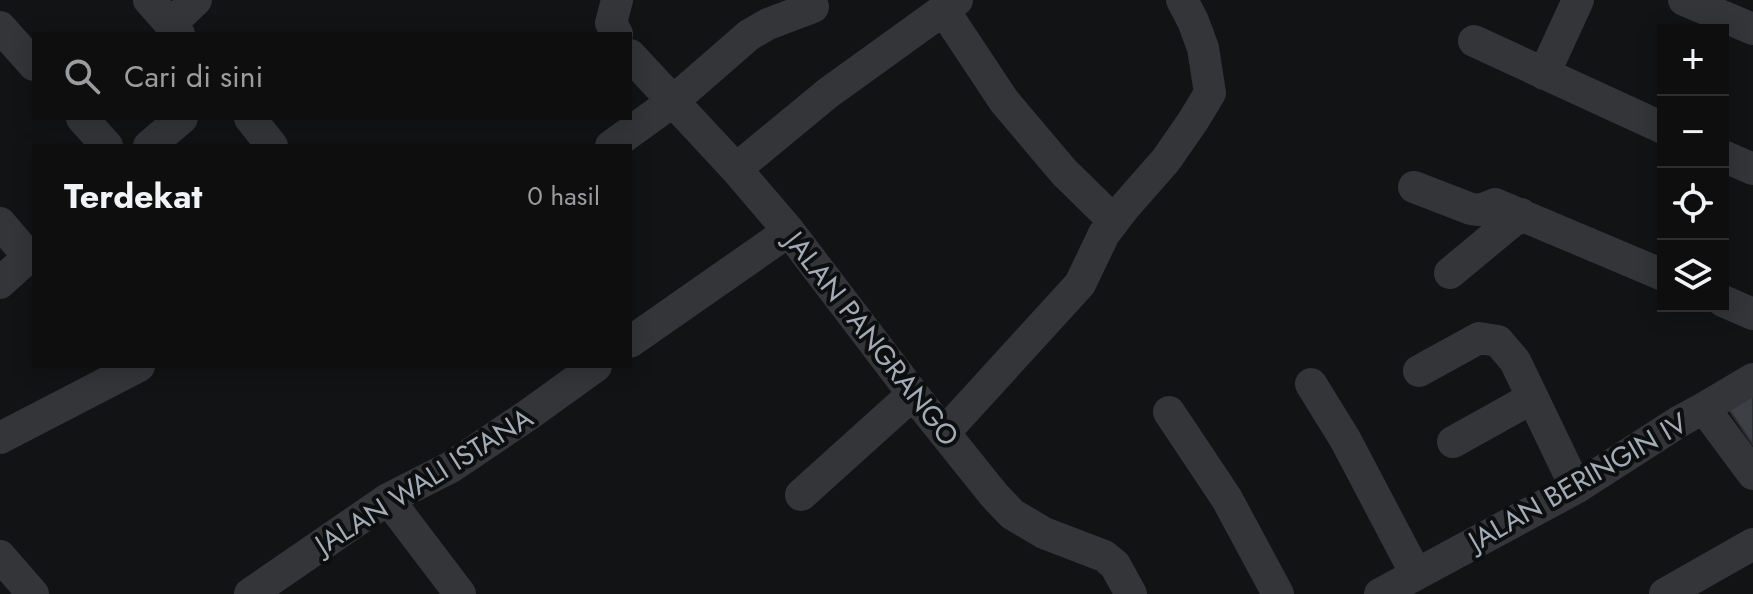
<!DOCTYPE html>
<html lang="id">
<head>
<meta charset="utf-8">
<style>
  :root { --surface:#0e0e0f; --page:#1c1c1d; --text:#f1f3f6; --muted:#9b9c9e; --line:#2e2e2f }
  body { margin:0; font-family:Jost,sans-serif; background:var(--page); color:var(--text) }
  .controls { position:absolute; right:24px; top:24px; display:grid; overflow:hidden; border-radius:0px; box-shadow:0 4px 20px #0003 }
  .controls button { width:72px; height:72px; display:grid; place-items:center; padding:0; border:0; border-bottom:2px solid var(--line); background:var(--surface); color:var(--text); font:40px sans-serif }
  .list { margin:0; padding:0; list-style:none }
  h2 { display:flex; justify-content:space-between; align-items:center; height:104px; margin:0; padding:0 32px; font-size:34px }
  h2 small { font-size:26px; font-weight:400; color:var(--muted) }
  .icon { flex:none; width:44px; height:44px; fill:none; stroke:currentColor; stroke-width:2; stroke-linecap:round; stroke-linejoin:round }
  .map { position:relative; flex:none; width:1753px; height:594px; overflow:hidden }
  .search { position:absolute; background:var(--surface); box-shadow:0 4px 20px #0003; left:32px; top:32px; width:600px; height:88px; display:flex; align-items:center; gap:20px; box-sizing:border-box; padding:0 28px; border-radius:0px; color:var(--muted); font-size:30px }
  .panel { position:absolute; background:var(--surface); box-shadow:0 4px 20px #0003; left:32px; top:144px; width:600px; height:224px; border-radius:0px }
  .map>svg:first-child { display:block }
</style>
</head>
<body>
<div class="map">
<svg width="1753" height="594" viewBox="0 0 1753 594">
  <defs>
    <filter id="shadow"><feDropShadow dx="7" dy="7" stdDeviation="2" flood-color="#0009"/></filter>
  </defs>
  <rect width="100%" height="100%" fill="#121314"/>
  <path fill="#3e4144" stroke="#2c2d30" stroke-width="2" filter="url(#shadow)" d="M1753,385V445L1725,404Z"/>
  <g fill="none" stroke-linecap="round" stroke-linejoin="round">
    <path stroke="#333539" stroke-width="32" d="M149,0L179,34
      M1684,0L1753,29
      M943,9L1004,101L1064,172L1114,221
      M171,24L196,0
      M0,27L34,65
      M617,34L611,23L617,0
      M1474,41L1663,128
      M630,55L736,169L789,231L913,394L994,495L1012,514L1044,533L1104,556L1115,565L1131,594
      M1544,74L1578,0
      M82,118L107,146
      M250,118L272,146
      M149,146L182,118
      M611,146L672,102L749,35L768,24L813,7
      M1723,156L1753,169
      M736,169L828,93L957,0
      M1414,187L1471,209L1480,210L1495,204L1663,275
      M0,223L29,257
      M1450,273L1521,214
      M0,283L34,252
      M1723,301L1753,314
      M630,342L789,231
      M1419,371L1479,338L1498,341L1515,361L1576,488
      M1311,384L1345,439L1416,574
      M1704,408L1753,379
      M1169,412L1227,499L1278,594
      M944,433L1080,284L1104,234L1123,209L1166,160L1193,121L1210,93L1203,48L1193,21L1182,0
      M0,438L139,366
      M1453,442L1532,398
      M801,495L913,394
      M388,499L460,594
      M0,556L33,594
      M250,594L388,499L451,467L528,415L596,366
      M1380,594L1576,488L1680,421L1704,408L1753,474
      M1665,594L1753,544"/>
  </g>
  <g text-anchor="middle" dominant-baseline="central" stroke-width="8" stroke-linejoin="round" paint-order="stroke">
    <g font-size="28" fill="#a3acb6" stroke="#0d0e0f">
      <text transform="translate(872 339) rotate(52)">JALAN PANGRANGO</text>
      <text transform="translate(424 481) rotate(-32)">JALAN WALI ISTANA</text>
      <text transform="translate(1578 482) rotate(-30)">JALAN BERINGIN IV</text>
    </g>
  </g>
</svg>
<div class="controls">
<button>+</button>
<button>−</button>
<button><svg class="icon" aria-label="locate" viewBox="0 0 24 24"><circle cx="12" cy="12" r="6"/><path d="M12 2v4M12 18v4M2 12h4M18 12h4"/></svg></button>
<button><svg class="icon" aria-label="layers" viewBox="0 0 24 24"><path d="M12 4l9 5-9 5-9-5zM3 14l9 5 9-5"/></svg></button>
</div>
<div class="search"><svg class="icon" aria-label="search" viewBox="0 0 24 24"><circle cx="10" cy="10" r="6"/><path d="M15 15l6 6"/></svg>Cari di sini</div>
<section class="panel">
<h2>Terdekat<small>0 hasil</small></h2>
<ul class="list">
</ul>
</section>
</div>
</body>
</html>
